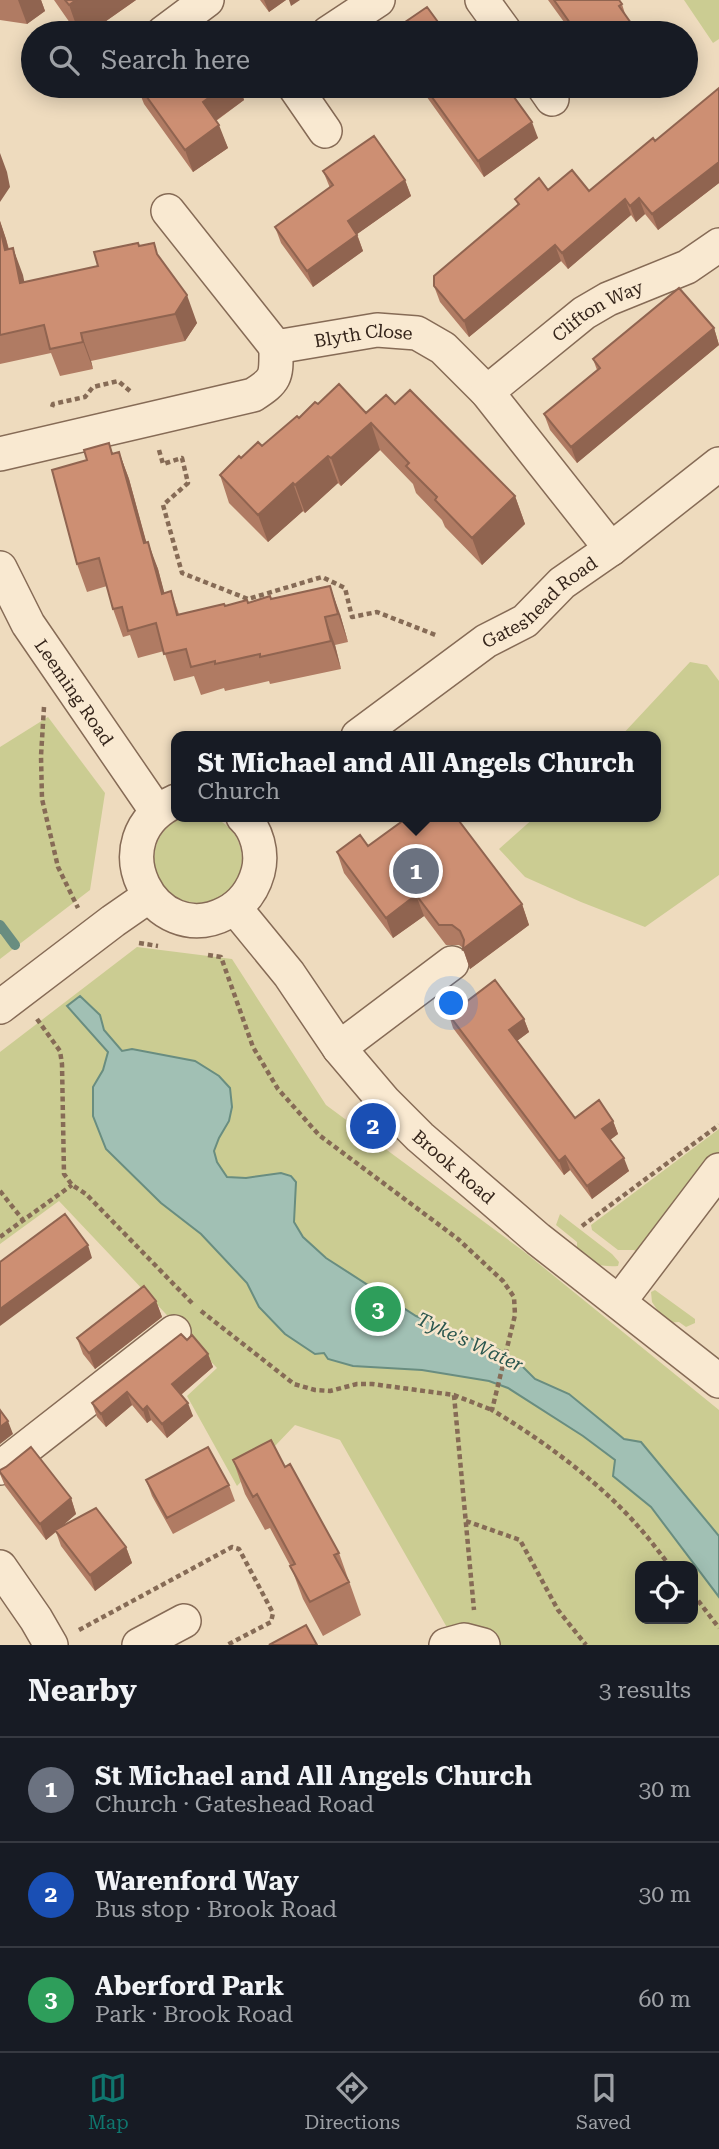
<!DOCTYPE html>
<html lang="en">
<head>
<meta charset="utf-8">
<style>
  :root { --surface:#171b24; --page:#20242c; --text:#f1f3f6; --muted:#9ea1a6; --line:#363941; --accent:#0f766e }
  body { margin:0; font-family:"Roboto Serif",serif; background:var(--page); color:var(--text) }
  .controls { position:absolute; right:21px; bottom:21px; display:grid; overflow:hidden; border-radius:14px; box-shadow:0 4px 18px #0003 }
  .controls button { width:63px; height:63px; display:grid; place-items:center; padding:0; border:0; border-bottom:2px solid var(--line); background:var(--surface); color:var(--text); font:35px sans-serif }
  .you { position:absolute; left:452px; top:1004px; width:24px; height:24px; margin:-18px; border:5px solid #fff; border-radius:50%; background:#1a73e8; box-shadow:0 0 0 10px #1a73e833 }
  .badge { display:grid; place-items:center; width:46px; height:46px; border-radius:50%; background:var(--accent); color:#fff; font-size:23px; font-weight:700 }
  .pin { position:absolute; translate:-50% -50%; border:4px solid #fff; box-shadow:0 2px 7px #0006 }
  .popup { position:absolute; left:171px; top:731px; width:490px; height:91px; box-sizing:border-box; display:grid; place-content:center; border-radius:14px; background:var(--surface); filter:drop-shadow(0 2px 5px #0005); font-size:23px; white-space:nowrap; color:var(--muted) }
  .popup b { font-size:26px; color:var(--text) }
  .popup::after { content:''; position:absolute; left:50%; top:100%; margin-left:-14px; border:14px solid transparent; border-top-color:var(--surface) }
  .list { margin:0; padding:0; list-style:none }
  h2 { display:flex; justify-content:space-between; align-items:center; height:91px; margin:0; padding:0 28px; font-size:30px }
  h2 small { font-size:23px; font-weight:400; color:var(--muted) }
  .list li { display:grid; grid-template-columns:46px 1fr auto; gap:21px; align-items:center; box-sizing:border-box; height:105px; padding:0 28px; border-top:2px solid var(--line) }
  .list b { display:block; font-size:26px; white-space:nowrap }
  .list p { margin:0; font-size:23px; white-space:nowrap; color:var(--muted) }
  .list em { font-size:23px; font-style:normal; color:var(--muted) }
  .icon { flex:none; width:38px; height:38px; fill:none; stroke:currentColor; stroke-width:2; stroke-linecap:round; stroke-linejoin:round }
  .map { position:relative; flex:none; width:719px; height:1645px; overflow:hidden }
  .search { position:absolute; background:var(--surface); box-shadow:0 4px 18px #0003; left:21px; right:21px; top:21px; height:77px; display:flex; align-items:center; gap:18px; box-sizing:border-box; padding:0 24px; border-radius:38px; color:var(--muted); font-size:26px }
  .sheet { height:406px; background:var(--surface) }
  nav { display:flex; justify-content:space-around; align-items:center; box-sizing:border-box; height:98px; border-top:2px solid var(--line); background:var(--surface); font-size:19px; color:var(--muted) }
  nav a { display:grid; justify-items:center; gap:4px }
  nav .on { color:var(--accent) }
  .map>svg:first-child { display:block }
</style>
</head>
<body>
<div class="map">
<svg width="719" height="1645" viewBox="0 0 719 1645">
  <rect width="100%" height="100%" fill="#eedbbe"/>
  <path fill="#cbcc92" fill-rule="evenodd" d="M684,0H719V39L713,43Z
    M690,662L707,665L719,681V875L645,927L581,902L525,877L499,849L535,817H656V736H621Z
    M48,717L105,793L90,890L0,959V747Z
    M154 859a44 44 0 1 1 88 0a44 44 0 1 1-88 0Z
    M137,947L232,959L326,1105L522,1250L719,1410V1645H457L340,1440L295,1425L237,1486L187,1396L217,1368L59,1201L0,1244V1052ZM640,1566H693V1619H640Z
    M719,1129V1156L639,1253L634,1250H618L592,1230L591,1225Z
    M560,1214L612,1254L619,1262L618,1266C601,1267 591,1264 577,1254V1242L556,1225Z
    M655,1290L695,1319V1323L686,1327L679,1322L666,1323L652,1302L651,1292Z"/>
  <path fill="#a1c0b4" stroke="#698d80" stroke-width="2" d="M80,996L100,1015L104,1030L122,1051L132,1049L195,1061L219,1076L230,1088L232,1107L229,1121L219,1138L214,1151L217,1162L227,1177L246,1178L281,1173L291,1176L296,1182L294,1222L303,1237L326,1258L416,1316L499,1350L516,1360L535,1379L569,1394L624,1439L641,1442L719,1536V1597L651,1507L613,1476L615,1460L583,1436L508,1388L489,1381L422,1370L353,1366L328,1359L324,1353L315,1354L285,1334L259,1307L247,1283L201,1234L161,1203L106,1149L93,1116V1087L103,1070L108,1052L67,1006Z"/>
  <g fill="none" stroke-linecap="round" stroke-linejoin="round">
    <path stroke="#698d80" stroke-width="10" d="M0,925L15,945"/>
    <defs>
      <g id="minor">
        <path d="M482,0L506,33"/>
        <path d="M163,33L207,0"/>
        <path d="M328,33L378,0"/>
        <path d="M294,86L325,131"/>
        <path d="M543,86L552,99"/>
        <path id="s1" d="M168,211L276,347L377,330L417,333L443,348L487,392L611,549"/>
        <path id="s2" d="M487,392L584,313L608,299L687,267L719,245"/>
        <path d="M0,454L253,395C278,379 276,376 276,347"/>
        <path id="s3" d="M0,568L28,624L157,812"/>
        <path id="s4" d="M358,736L486,641L525,621L562,583L611,549L719,464"/>
        <path d="M176,801C95,837 153,951 226,913C243,904 253,890 258,872C263,853 257,830 243,817"/>
        <path id="s5" d="M235,908L289,974L339,1048L384,1101L420,1137L538,1239L719,1381"/>
        <path d="M0,1007L113,921L149,896"/>
        <path d="M339,1048L452,963"/>
        <path d="M619,1302L719,1170"/>
        <path d="M0,1468L174,1332"/>
        <path d="M0,1567L36,1619L51,1645"/>
        <path d="M139,1645L184,1621"/>
        <path d="M446,1645L464,1640L483,1645"/>
      </g>
    </defs>
    <use href="#minor" stroke="#866b56" stroke-width="36"/>
    <path stroke="#866b56" stroke-width="4.5" stroke-dasharray="5 3.5" stroke-linecap="butt" d="M52,407L53,404L85,397L93,387L118,381L130,391
      M159,450L163,464L182,458L188,483L163,505L182,573L248,599L322,577L345,588L352,617L377,612L438,636
      M44,707L41,756L42,799L58,867L78,908
      M139,943L158,946
      M208,955L221,957L253,1047L278,1089L319,1135L458,1239L503,1281L514,1297L515,1315L492,1410C541,1439 598,1481 636,1524C648,1537 659,1552 670,1566
      M37,1019L60,1051L62,1064L64,1174L72,1185L86,1194L192,1303
      M0,1191L23,1220
      M582,1226L719,1125
      M0,1237L72,1185
      M201,1311L294,1384L315,1390L330,1391L357,1384H372L454,1395L492,1410
      M454,1395L474,1610
      M466,1521L520,1540L558,1610L586,1645
      M693,1594L719,1628
      M79,1630L232,1547L239,1549L273,1613L271,1622L227,1645"/>
    <use href="#minor" stroke="#f9e9d1" stroke-width="33"/>
  </g>
  <path fill="#b07b63" d="M0,0H41L45,11L27,24L0,20Z
    M54,0H136L89,33H77Z
    M260,0H286L269,12Z
    M548,0H619L622,4L626,17L638,33H572Z
    M137,86H239L244,100L216,121L228,148L193,172L144,104Z
    M419,86H506L538,138L484,177Z
    M719,88V183L658,230L645,214L636,222L631,215L568,269L561,261L469,337L440,302L434,286L518,205L515,199L548,190L589,191L655,141Z
    M323,171L405,180L411,196L357,234L363,251L313,287L281,243L275,227L330,188Z
    M0,221L6,239L9,249L13,248L24,282L98,266L140,246L160,258L197,323L185,341L91,361L93,369L60,376L51,353L0,364Z
    M714,328L719,345L577,463L550,430L544,414L597,370L593,359Z
    M318,404L366,413L395,404L515,496L525,524L482,565L445,527L442,520L416,493L413,484L380,450L341,486L338,483L305,513L303,511L268,542L229,503L220,475L241,458L262,446Z
    M109,443L113,454L119,452L129,479L146,542L158,569L164,593L171,591L179,614L271,599L340,614L348,642L335,645L341,669L270,684L269,681L225,691L224,688L201,695L194,676L174,681L164,651L138,658L130,635L123,637L113,609L107,586L87,592L77,564Z
    M368,846L522,904L529,925L470,969L463,948L459,945H446L424,916L393,938L344,873L337,852Z
    M449,1015L524,1019L529,1032L517,1041L575,1118L613,1121L618,1134L610,1140L629,1171L592,1199L570,1170L564,1175L453,1028Z
    M156,1301L162,1317L95,1369L83,1354L77,1338Z
    M187,1340L208,1354L213,1367L181,1395L193,1416L167,1438L151,1420L147,1423L132,1405L106,1427L97,1417L92,1403Z
    M233,1460L339,1553L361,1615L323,1636L303,1599L291,1567L270,1528L265,1530L245,1494Z
    M0,1470L71,1498L76,1514L62,1526L126,1547L132,1563L95,1591L61,1546L56,1532L46,1540L5,1486L0,1474Z
    M146,1480L229,1485L235,1501L173,1534L152,1496Z"/>
  <path fill="#906450" d="M18,0H41L45,11L27,24Z
    M76,0H136L89,33H79L69,5Z
    M264,0H286L269,12Z
    M289,0H300L291,6Z
    M225,86H239L244,100L211,124L203,102Z
    M532,122L538,138L484,177L478,161Z
    M219,125L228,148L193,172L185,150Z
    M0,153L7,172L10,187L0,202Z
    M719,162V183L658,230L652,214Z
    M405,180L411,196L353,237L348,221Z
    M639,198L645,214L636,222L630,206Z
    M625,199L631,215L568,269L562,253Z
    M0,221L6,239L15,277L5,250L0,228Z
    M357,235L363,251L313,287L307,271Z
    M555,245L561,261L469,337L464,321Z
    M13,248L23,275L30,310L20,283Z
    M187,295L197,323L185,341L175,314Z
    M714,328L719,345L577,463L571,447Z
    M81,333L91,361L93,369L83,342Z
    M371,423L380,450L341,486L331,458Z
    M119,452L129,479L154,570L144,543Z
    M328,456L338,483L305,513L295,485Z
    M293,483L303,511L268,542L258,515Z
    M515,496L525,524L482,565L472,538Z
    M148,542L158,569L172,621L162,594Z
    M330,586L340,614L348,642L338,614Z
    M325,617L335,645L341,669L331,641Z
    M416,895L424,916L393,938L386,918Z
    M522,904L529,925L470,969L463,949Z
    M524,1019L529,1032L514,1043L509,1030Z
    M613,1121L618,1134L607,1142L602,1129Z
    M565,1156L570,1170L564,1175L559,1161Z
    M624,1158L629,1171L592,1199L587,1186Z
    M88,1245L92,1258L0,1326V1309Z
    M156,1301L162,1317L95,1369L89,1353Z
    M208,1354L213,1367L177,1398L172,1384Z
    M127,1392L132,1405L106,1427L101,1414Z
    M188,1403L193,1416L167,1438L162,1424Z
    M147,1406L151,1420L147,1423L143,1410Z
    M8,1421L13,1434L0,1444V1427Z
    M71,1498L76,1514L46,1540L40,1524Z
    M126,1547L132,1563L95,1591L90,1575Z"/>
  <path fill="#cd8f73" stroke="#906450" stroke-width="2" d="M65,0H76L69,5Z
    M554,0H619L622,4L619,6L638,33H577Z
    M427,7L446,33H389Z
    M139,86H225L203,102L219,125L185,150Z
    M424,86H506L532,122L478,161Z
    M719,88V162L652,214L639,198L630,206L625,199L562,253L555,245L464,321L434,286V276L519,204L515,199L539,178L548,190L572,170L589,191L653,138L655,141Z
    M374,136L405,180L348,221L357,235L307,271L275,227L333,185L323,171Z
    M0,228L5,250L13,248L20,283L98,266L94,252L138,243L139,246L154,243L157,254L187,295L175,314L81,333L83,342L50,349L44,325L0,335Z
    M679,288L714,328L571,447L544,414L600,368L593,359Z
    M339,384L366,413L386,395L395,404L410,390L515,496L472,538L435,500L437,497L406,466L409,463L371,423L331,458L328,456L295,485L293,483L258,515L220,475L239,456L241,458L258,442L262,446L297,416L299,418L315,402L318,404Z
    M109,443L112,454L119,452L144,543L148,542L162,594L171,591L177,615L224,604L225,606L247,600L248,603L270,596L271,599L330,586L338,614L325,617L331,641L260,657V654L215,664V661L191,667L186,649L164,654L156,623L128,631L122,607L113,609L99,558L77,564L52,470L87,460L84,450Z
    M408,817H456L522,904L463,949L464,940L460,931L452,925H439L416,895L386,918L337,852L360,835L368,846Z
    M495,980L524,1019L509,1030L575,1118L599,1100L613,1121L602,1129L624,1158L587,1186L565,1156L559,1161L449,1015Z
    M65,1214L88,1245L0,1309V1262Z
    M144,1286L156,1301L89,1353L77,1338Z
    M181,1334L187,1340L192,1335L208,1354L172,1384L188,1403L162,1424L147,1406L143,1410L127,1392L101,1414L92,1403Z
    M0,1410L8,1421L0,1427Z
    M271,1440L285,1467L290,1464L339,1553L334,1555L349,1582L310,1602L290,1566L295,1564L257,1494L253,1497L233,1460Z
    M31,1447L71,1498L40,1524L0,1472V1470L6,1467Z
    M208,1447L229,1485L167,1518L146,1480Z
    M96,1508L126,1547L90,1575L55,1530Z
    M306,1625L317,1645H269Z"/>
  <g text-anchor="middle" dominant-baseline="central" stroke-width="5" stroke-linejoin="round" paint-order="stroke">
    <g font-size="18" fill="#35251b" stroke="#f6e6cd">
      <text stroke="none"><textPath href="#s2" startOffset="138">Clifton Way</textPath></text>
      <text stroke="none"><textPath href="#s1" startOffset="262">Blyth Close</textPath></text>
      <text stroke="none"><textPath href="#s4" startOffset="226">Gateshead Road</textPath></text>
      <text stroke="none"><textPath href="#s3" startOffset="145">Leeming Road</textPath></text>
      <text stroke="none"><textPath href="#s5" startOffset="340">Brook Road</textPath></text>
    </g>
    <g font-size="19" font-style="italic" fill="#2a564e" stroke="#f6e6cd">
      <text transform="translate(470 1342) rotate(25)">Tyke's Water</text>
    </g>
  </g>
</svg>
<div class="controls">
<button><svg class="icon" aria-label="locate" viewBox="0 0 24 24"><circle cx="12" cy="12" r="6"/><path d="M12 2v4M12 18v4M2 12h4M18 12h4"/></svg></button>
</div>
<div class="you"></div>
<div class="pin badge" style="left:416px;top:871px;background:#6b7280">1</div>
<div class="popup"><b>St Michael and All Angels Church</b>Church</div>
<div class="pin badge" style="left:373px;top:1126px;background:#1a4fb4">2</div>
<div class="pin badge" style="left:378px;top:1309px;background:#2e9e5b">3</div>
<div class="search"><svg class="icon" aria-label="search" viewBox="0 0 24 24"><circle cx="10" cy="10" r="6"/><path d="M15 15l6 6"/></svg>Search here</div>
</div>
<section class="sheet">
<h2>Nearby<small>3 results</small></h2>
<ul class="list">
<li><span class="badge" style="background:#6b7280">1</span><div><b>St Michael and All Angels Church</b><p>Church · Gateshead Road</p></div><em>30 m</em></li>
<li><span class="badge" style="background:#1a4fb4">2</span><div><b>Warenford Way</b><p>Bus stop · Brook Road</p></div><em>30 m</em></li>
<li><span class="badge" style="background:#2e9e5b">3</span><div><b>Aberford Park</b><p>Park · Brook Road</p></div><em>60 m</em></li>
</ul>
</section>
<nav>
<a class="on"><svg class="icon" aria-label="map" viewBox="0 0 24 24"><path d="M3 6l6-2 6 2 6-2v14l-6 2-6-2-6 2zM9 4v14M15 6v14"/></svg>Map</a>
<a><svg class="icon" aria-label="directions" viewBox="0 0 24 24"><path d="M12 3l9 9-9 9-9-9zM9 14v-3h6M13 9l2 2-2 2"/></svg>Directions</a>
<a><svg class="icon" aria-label="saved" viewBox="0 0 24 24"><path d="M7 4h10v16l-5-4-5 4z"/></svg>Saved</a>
</nav>
</body>
</html>
